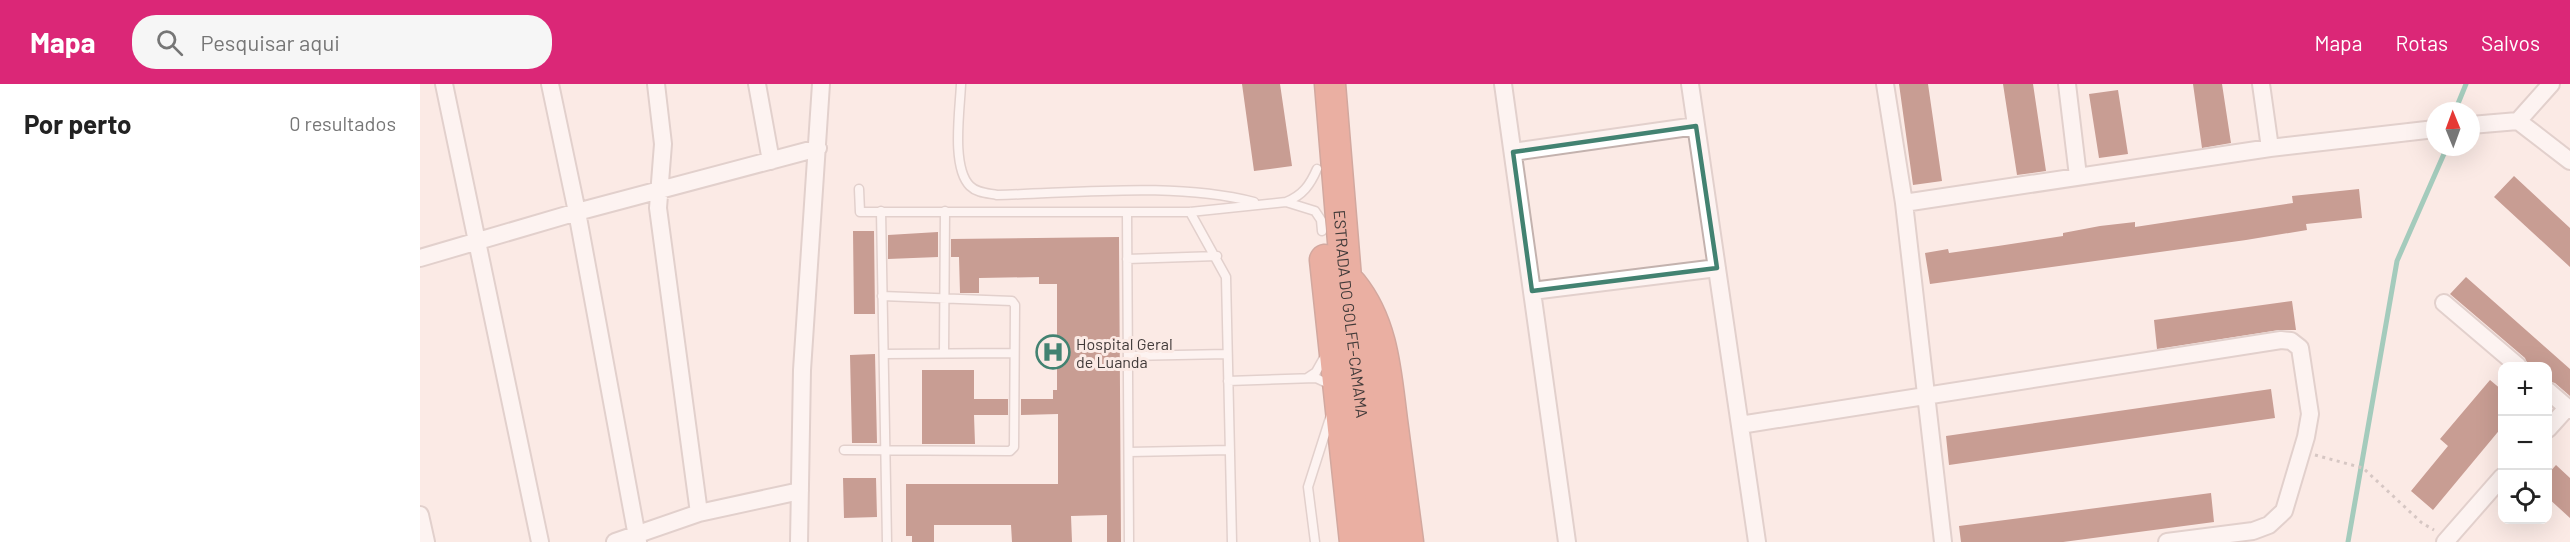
<!DOCTYPE html>
<html lang="pt">
<head>
<meta charset="utf-8">
<style>
  :root { --surface:#fff; --page:#f6f6f6; --text:#222; --muted:#767676; --line:#e0e0e0; --accent:#db2777 }
  body { margin:0; font-family:Barlow,sans-serif; background:var(--page); color:var(--text) }
  .controls { position:absolute; right:18px; bottom:18px; display:grid; overflow:hidden; border-radius:12px; box-shadow:0 6px 24px #0002 }
  .controls button { width:54px; height:54px; display:grid; place-items:center; padding:0; border:0; border-bottom:2px solid var(--line); background:var(--surface); color:var(--text); font:30px sans-serif }
  .compass { position:absolute; left:2006px; top:18px; width:54px; height:54px; border-radius:50%; background:var(--surface); box-shadow:0 6px 24px #0002; rotate:359deg }
  .list { margin:0; padding:0; list-style:none }
  h2 { display:flex; justify-content:space-between; align-items:center; height:78px; margin:0; padding:0 24px; font-size:26px }
  h2 small { font-size:20px; font-weight:400; color:var(--muted) }
  .icon { flex:none; width:33px; height:33px; fill:none; stroke:currentColor; stroke-width:2; stroke-linecap:round; stroke-linejoin:round }
  .map { position:relative; flex:none; width:2150px; height:458px; overflow:hidden }
  header { display:flex; align-items:center; gap:36px; box-sizing:border-box; height:84px; padding:0 30px; background:var(--accent); color:#fff }
  header strong { font-size:28px }
  nav { display:flex; gap:33px; margin-inline-start:auto; font-size:21px }
  .search { width:420px; height:54px; background:var(--page); display:flex; align-items:center; gap:15px; box-sizing:border-box; padding:0 21px; border-radius:24px; color:var(--muted); font-size:22px }
  main { display:flex }
  aside { flex:1; background:var(--surface) }
  .map>svg:first-child { display:block }
</style>
</head>
<body>
<header>
<strong>Mapa</strong>
<div class="search"><svg class="icon" aria-label="search" viewBox="0 0 24 24"><circle cx="10" cy="10" r="6"/><path d="M15 15l6 6"/></svg>Pesquisar aqui</div>
<nav><a>Mapa</a><a>Rotas</a><a>Salvos</a></nav>
</header>
<main>
<aside>
<h2>Por perto<small>0 resultados</small></h2>
<ul class="list">
</ul>
</aside>
<div class="map">
<svg width="2150" height="458" viewBox="0 0 2150 458">
  <rect width="100%" height="100%" fill="#fbeae5"/>
  <g fill="none" stroke-linecap="round" stroke-linejoin="round">
    <path stroke="#3ba68b" stroke-width="5" d="M2035,27L2046,0
      M1928,458L1977,177L2027,63"/>
  </g>
  <path fill="#89402f" d="M822,0H860L872,82L834,87Z
    M1479,0H1508L1522,97L1493,101Z
    M1583,0H1613L1626,87L1597,91Z
    M1773,0H1802L1811,59L1782,64Z
    M1698,6L1708,70L1679,74L1669,10Z
    M2094,92L2150,144V183L2074,113Z
    M1939,105L1942,134L1886,140L1887,146L1826,156L1510,200L1505,169L1528,165L1529,169L1578,162L1643,152V149L1680,142L1715,138V143L1873,119L1872,112Z
    M433,147H454L455,230H434Z
    M518,148V173L468,175V151Z
    M699,153L701,458H687V431L651,432L652,458H592L591,441H514V458H492V452H486V400H638V330L601,331V315H633V306H637V200H619V193L559,194V209H540L539,173H531V155Z
    M2046,193L2150,285V312L2135,299L2127,297V282H2108L2105,274L2030,210Z
    M1872,217L1876,246H1859L1737,265L1734,236Z
    M455,270L457,359H432L430,271Z
    M502,286H554V315H588V331H554L555,360H502Z
    M2070,296L2082,306V343L2013,426L1991,407L2028,362L2020,355Z
    M1851,305L1855,334L1529,381L1526,352Z
    M2136,381L2150,394V434L2127,413V391Z
    M423,394H456L457,433L424,434Z
    M1791,409L1794,438L1643,458H1541L1539,442Z"/>
  <g fill="none" stroke-linecap="round" stroke-linejoin="round">
    <defs>
      <path id="lane" d="M541,0C540,26 531,83 550,102C557,109 567,109 577,111C659,109 755,98 834,118
        M439,105L440,128H770L866,118L895,127L901,136L902,147
        M866,118C883,111 890,101 897,85
        M461,127L467,458
        M707,128L709,458
        M770,128L806,193L812,458
        M707,175L797,172
        M524,269L525,127
        M464,270L594,269
        M708,272L807,270
        M887,294L896,288L905,272
        M808,297L896,294L911,301
        M424,366L590,367L594,363L595,221L592,217L462,212
        M709,368L810,366
        M895,458L888,403L911,331"/>
      <path id="street" d="M24,0L120,458
        M130,0L157,128L218,458
        M236,0L243,60L238,124L279,429
        M337,0L351,77
        M1083,0L1147,458
        M1270,0L1337,458
        M1465,0L1484,119L1523,458
        M1647,0L1658,92
        M1841,0L1850,64
        M2098,37L2131,0
        M2051,41L2098,37L2150,77
        M1093,68L1276,42
        M1484,119L1850,64L2015,45
        M0,174L157,128L398,64
        M1112,207L1297,184
        M2024,219L2098,282
        M2128,307L2150,326
        M1320,341L1861,256L1871,257L1880,264L1890,330L1886,353L1864,427L1849,441L1833,447L1747,458
        M2128,345L2147,324
        M0,431L6,458
        M195,458L279,429L380,407
        M379,458L382,286L401,0
        M2025,458L2082,393"/>
      <g id="highway">
        <path id="s1" d="M910,0L926,194L959,458"/>
        <path d="M905,176L935,458"/>
        <path d="M932,201C965,242 966,294 973,344C978,382 983,420 988,458"/>
      </g>
    </defs>
    <use href="#lane" stroke="#c3b2ae" stroke-width="11"/>
    <use href="#street" stroke="#c3b2ae" stroke-width="20"/>
    <use href="#highway" stroke="#a15949" stroke-width="33"/>
    <path stroke="#a99d9a" stroke-width="3" stroke-dasharray="3 4.5" stroke-linecap="butt" d="M1895,371L1943,384L2002,439L2014,446"/>
    <use href="#lane" stroke="#fff" stroke-width="8"/>
    <use href="#street" stroke="#fff" stroke-width="16"/>
    <use href="#highway" stroke="#d46951" stroke-width="30"/>
  </g>
  <path d="M0 0H2150V458H0ZM1276,42L1297,184L1112,207L1093,68Z" fill="#fbeae5" fill-opacity=".55" fill-rule="evenodd"/>
  <path fill="none" stroke="#428271" stroke-width="4.5" stroke-linejoin="round" d="M1276,42L1297,184L1112,207L1093,68Z"/>
  <defs>
    <symbol id="hospital-ring" viewBox="-11 -11 22 22"><circle r="9.5" fill="#fbeae5" stroke="#428271" stroke-width="1.5"/><path d="M-5-5h3v3.5h4V-5h3V5h-3V1.5h-4V5h-3Z" fill="#428271"/></symbol>
  </defs>
  <g fill-rule="evenodd">
    <use href="#hospital-ring" x="614" y="249" width="38" height="38"/>
  </g>
  <g text-anchor="middle" dominant-baseline="central" stroke-width="6" stroke-linejoin="round" paint-order="stroke">
    <g font-size="16" fill="#413a39" stroke="#fbeae5">
      <text stroke="none"><textPath href="#s1" startOffset="231">ESTRADA DO GOLFE-CAMAMA</textPath></text>
    </g>
    <g font-size="16" fill="#413a39" stroke="#fbeae5" text-anchor="start">
      <text x="656" y="259">Hospital Geral<tspan x="656" dy="18">de Luanda</tspan></text>
    </g>
  </g>
</svg>
<div class="controls">
<button>+</button>
<button>−</button>
<button><svg class="icon" aria-label="locate" viewBox="0 0 24 24"><circle cx="12" cy="12" r="6"/><path d="M12 2v4M12 18v4M2 12h4M18 12h4"/></svg></button>
</div>
<svg class="compass" viewBox="-18 -18 36 36"><path d="M0-13l5 13h-10z" fill="#e53935"/><path d="M0 13l5-13h-10z" fill="#767676"/></svg>
</div>
</main>
</body>
</html>
